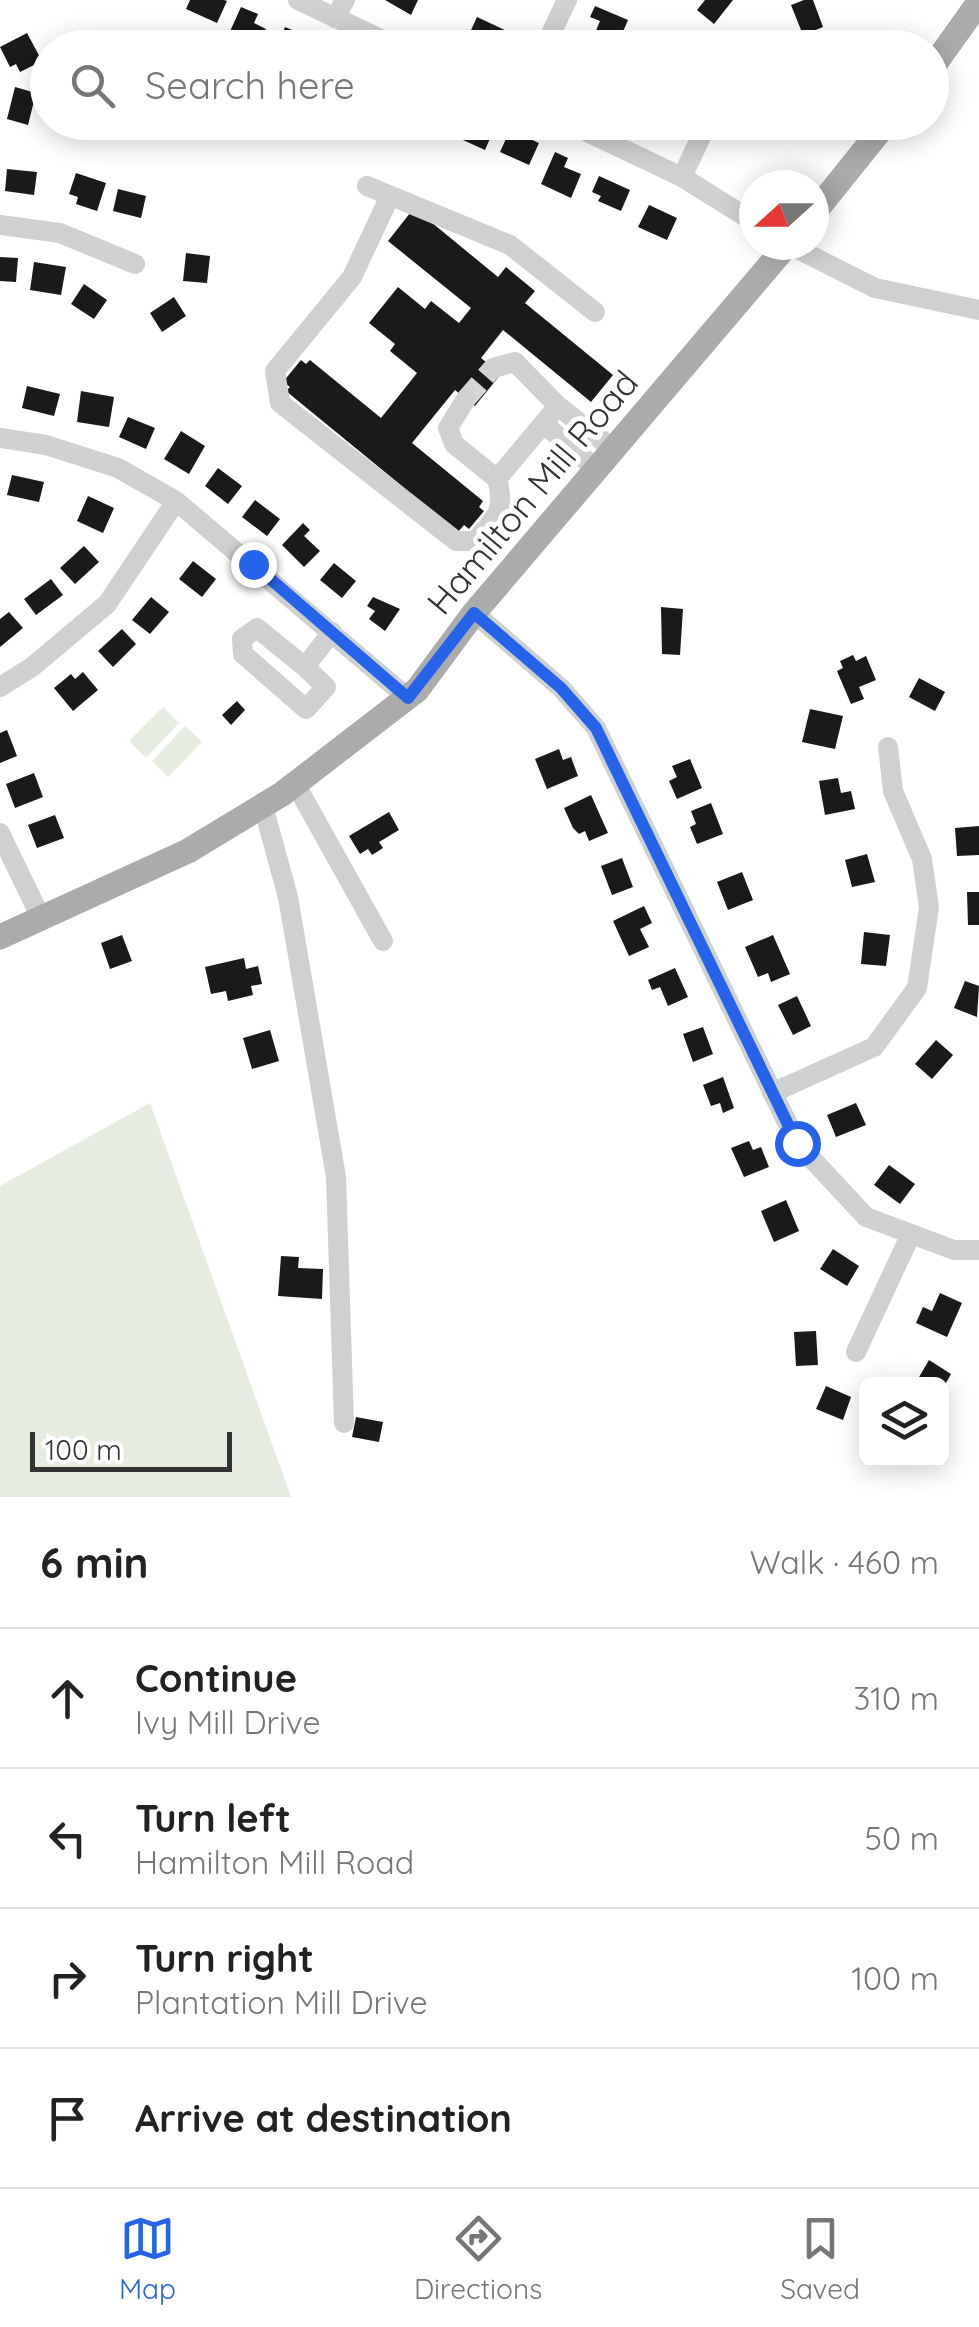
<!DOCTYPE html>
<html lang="en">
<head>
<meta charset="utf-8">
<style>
  :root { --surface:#fff; --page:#f6f6f6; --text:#222; --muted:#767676; --line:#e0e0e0; --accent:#2563eb }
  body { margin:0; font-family:Quicksand,sans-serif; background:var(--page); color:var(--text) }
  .controls { position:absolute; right:30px; bottom:30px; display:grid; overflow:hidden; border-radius:15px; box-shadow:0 5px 25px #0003 }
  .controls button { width:90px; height:90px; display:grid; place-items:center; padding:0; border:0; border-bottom:2px solid var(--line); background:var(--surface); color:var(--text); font:50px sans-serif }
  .compass { position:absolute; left:739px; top:170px; width:90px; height:90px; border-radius:50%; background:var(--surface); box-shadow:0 5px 25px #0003; rotate:249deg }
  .scale { position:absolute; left:30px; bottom:25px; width:202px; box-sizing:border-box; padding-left:10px; border:5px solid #333; border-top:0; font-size:28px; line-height:35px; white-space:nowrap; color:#333; -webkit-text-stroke:8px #fff; paint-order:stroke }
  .stop { position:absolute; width:30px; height:30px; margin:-22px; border:8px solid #2563eb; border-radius:50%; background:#fff }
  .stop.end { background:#2563eb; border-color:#fff; box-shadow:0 2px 10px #0008 }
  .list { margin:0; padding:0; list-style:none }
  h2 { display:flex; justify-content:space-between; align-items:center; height:130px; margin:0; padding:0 40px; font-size:42px }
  h2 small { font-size:32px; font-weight:400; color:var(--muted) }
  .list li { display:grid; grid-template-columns:65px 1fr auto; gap:30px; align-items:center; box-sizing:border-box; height:140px; padding:0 40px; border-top:2px solid var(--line) }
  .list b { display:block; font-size:38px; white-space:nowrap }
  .list p { margin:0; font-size:32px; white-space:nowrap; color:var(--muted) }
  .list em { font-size:32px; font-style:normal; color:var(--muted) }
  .icon { flex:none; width:55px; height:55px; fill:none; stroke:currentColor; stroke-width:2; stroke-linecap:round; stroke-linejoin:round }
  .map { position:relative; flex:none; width:979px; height:1497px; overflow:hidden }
  .search { position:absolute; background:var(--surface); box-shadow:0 5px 25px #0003; left:30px; right:30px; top:30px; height:110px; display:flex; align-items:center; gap:25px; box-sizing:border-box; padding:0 35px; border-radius:55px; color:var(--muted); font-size:38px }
  .sheet { height:690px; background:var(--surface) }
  nav { display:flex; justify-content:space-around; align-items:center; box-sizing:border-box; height:140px; border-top:2px solid var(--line); background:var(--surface); font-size:28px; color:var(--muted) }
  nav a { display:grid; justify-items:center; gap:5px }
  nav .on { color:var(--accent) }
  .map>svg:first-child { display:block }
</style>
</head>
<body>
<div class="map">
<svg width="979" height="1497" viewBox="0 0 979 1497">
  <rect width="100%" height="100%" fill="#fff"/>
  <path fill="#e6ecdf" d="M163,707L179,723L146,758L129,741Z
    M185,726L202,742L168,777L152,761Z
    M150,1103L291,1497H0V1186Z"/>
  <path fill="#1a1a1a" d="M190,0H224L227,1L217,23L186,9Z
    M385,0H418L411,15Z
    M705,0H733L714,24L697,10Z
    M804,0H813L823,27L803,35L791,5Z
    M595,6L628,20L616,48L592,40L600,21L590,17Z
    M241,7L258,14L254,23L266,29L258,48L227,38Z
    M477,17L509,32L502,48H486L467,39Z
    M285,27L304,35L301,43L312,48H277Z
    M27,33L42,61L20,72L16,64L10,67L0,47Z
    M15,87L36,93L28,125L7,119Z
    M460,122L495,127L485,150L454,136Z
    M510,130L539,143L529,165L500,152Z
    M555,152L568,158L564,167L581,174L571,198L541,184Z
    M7,169L37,172L34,195L5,191Z
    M76,173L106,183L97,211L76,204L78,197L69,194Z
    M599,176L630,190L621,211L598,201L601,196L592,192Z
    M118,189L146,196L141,218L113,211Z
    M649,205L677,218L667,240L638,227Z
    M414,208L498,277L506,267L535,291L525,303L613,375L591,402L503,330L481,358L501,374L475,406L455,390L412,443L483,501L479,507L484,511L469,529L464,525L458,532L286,391L290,387L283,382L301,360L306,364L310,360L381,418L417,373L390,351L395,344L369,323L398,287L425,309L431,301L459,323L471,308L388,241Z
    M186,253L210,256L207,283L183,281Z
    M0,257L18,258L16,282L0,281Z
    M34,262L66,267L61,295L30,290Z
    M84,284L107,300L94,319L71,304Z
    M174,297L186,316L162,332L150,313Z
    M27,386L60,394L54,416L22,408Z
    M81,391L114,397L109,427L77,422Z
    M128,417L155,428L146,449L119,437Z
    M181,431L205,446L189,474L164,459Z
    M218,468L242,486L228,504L205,486Z
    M12,475L44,482L39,502L7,495Z
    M88,496L114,508L103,533L77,521Z
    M255,500L280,519L267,536L242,517Z
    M303,523L310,530L304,536L320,551L304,567L282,545Z
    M84,546L99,562L75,584L60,568Z
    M193,561L216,579L202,597L179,579Z
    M334,563L356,581L342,598L320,580Z
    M51,579L63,595L36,615L24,599Z
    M151,597L169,612L150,634L132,620Z
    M373,597L400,609L385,631L369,619L375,611L367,606Z
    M661,607L683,609L680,655L662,654Z
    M9,612L23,628L0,647V619Z
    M122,629L136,644L113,667L98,651Z
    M853,655L856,661L866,656L876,680L859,687L864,699L851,704L837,671L843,668L840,661Z
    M83,672L98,690L73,711L54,688L71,674L75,679Z
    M919,678L945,692L935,711L909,697Z
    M237,701L245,710L231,725L222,715Z
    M810,709L843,716L835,749L802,742Z
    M7,730L17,756L0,763V733Z
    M559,749L563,760L571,757L578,776L547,789L535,759Z
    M690,759L702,788L677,799L669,781L677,777L672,766Z
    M34,773L43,797L15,808L6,784Z
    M838,778L841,793L851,791L855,809L825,815L819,781Z
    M591,795L608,833L589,841L585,831L579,834L573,828L564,808Z
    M711,803L723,834L697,844L690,827L696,824L691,811Z
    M389,812L399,830L379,842L383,848L372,855L368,849L360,854L349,836Z
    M55,815L64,838L37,848L28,825Z
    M979,826V855L957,856L955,828Z
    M867,854L875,882L852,887L845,860Z
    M622,858L633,887L612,895L601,866Z
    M742,872L753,900L728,910L717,882Z
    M967,892H979V925H968Z
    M644,906L652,923L640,929L649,947L629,956L613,921Z
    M864,932L890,935L886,966L861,964Z
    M122,935L132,961L110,969L101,943Z
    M773,935L790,974L771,982L768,973L758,977L745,947Z
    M244,958L246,969L258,966L262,984L251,986L253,995L228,1001L226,991L211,994L205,967Z
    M675,968L688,997L668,1006L660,987L652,990L648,980Z
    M965,981L979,986L977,1017L954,1008Z
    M797,996L811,1026L793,1035L778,1005Z
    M703,1027L713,1054L693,1062L683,1034Z
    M270,1030L279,1061L252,1069L243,1038Z
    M936,1040L953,1055L932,1079L915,1064Z
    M723,1077L734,1108L723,1113L720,1103L711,1106L703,1085Z
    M856,1103L866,1125L836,1137L827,1115Z
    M749,1141L753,1150L761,1147L769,1167L744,1177L731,1148Z
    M889,1165L915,1184L900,1204L874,1185Z
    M786,1200L799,1231L774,1242L761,1211Z
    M833,1249L859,1266L847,1286L820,1269Z
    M281,1256L299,1257L298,1268L323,1269L322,1299L278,1296Z
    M940,1293L962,1303L947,1337L916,1323L923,1307L932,1311Z
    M816,1331L818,1365L796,1366L794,1332Z
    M929,1360L951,1374L942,1390V1384H915Z
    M826,1386L851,1397L843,1420L816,1409Z
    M356,1417L383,1422L379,1442L352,1437Z"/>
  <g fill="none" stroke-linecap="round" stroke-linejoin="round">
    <path stroke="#d6d6d6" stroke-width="20" stroke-dasharray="20 10" stroke-linecap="butt" d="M466,399L493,368"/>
    <path stroke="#d0d0d0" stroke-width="20" d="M298,0L400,48
      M335,18L345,0
      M544,48L567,0
      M743,48L745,45
      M566,122L682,177L754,222
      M682,177L708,122
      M367,186L510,245L595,312
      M389,198L352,277L275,371L280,403L456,541H475C496,518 506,510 497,479L558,406
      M0,225L60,233L135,264
      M790,245L875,288L979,310
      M493,368L515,362L558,406L613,449
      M466,399L448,428L454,444L497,479
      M544,424L596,469
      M0,438L46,445L118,468L176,501L408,698
      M474,613L561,688L596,728L797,1143L866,1217L954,1250H979
      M305,667L257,628L242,639L243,654L306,709L326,687L305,667L332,632
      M0,687L32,667L107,604L176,501
      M296,785L383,941
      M263,806L288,897L336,1177L344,1423
      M0,833L41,918
      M772,1093L874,1047L917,988L929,907L922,859L893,791L888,747
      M856,1352L910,1236"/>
    <path stroke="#ababab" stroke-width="25" d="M932,68L979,2
      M814,213L887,122
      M0,937L188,851L282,794L417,690L474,613L787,245"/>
  </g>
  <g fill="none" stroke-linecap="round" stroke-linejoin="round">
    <path stroke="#2563eb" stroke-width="12" d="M253,564L408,698L474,613L561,688L596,728L797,1143"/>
  </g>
  <g text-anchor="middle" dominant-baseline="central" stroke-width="10" stroke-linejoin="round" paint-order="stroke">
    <g font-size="35" fill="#333" stroke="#fff">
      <text transform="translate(532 492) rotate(-50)">Hamilton Mill Road</text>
    </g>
  </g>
</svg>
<div class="controls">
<button><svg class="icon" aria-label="layers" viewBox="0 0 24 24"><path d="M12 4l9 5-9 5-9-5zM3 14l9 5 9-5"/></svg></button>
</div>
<svg class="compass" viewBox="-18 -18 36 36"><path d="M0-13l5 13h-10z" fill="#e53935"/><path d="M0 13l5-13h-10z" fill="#767676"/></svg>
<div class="scale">100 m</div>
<div class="stop" style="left:797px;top:1143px"></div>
<div class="stop end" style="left:253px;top:564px"></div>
<div class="search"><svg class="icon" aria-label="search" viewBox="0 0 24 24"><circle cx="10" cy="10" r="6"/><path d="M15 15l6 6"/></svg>Search here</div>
</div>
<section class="sheet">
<h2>6 min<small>Walk · 460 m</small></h2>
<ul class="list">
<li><svg class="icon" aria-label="ahead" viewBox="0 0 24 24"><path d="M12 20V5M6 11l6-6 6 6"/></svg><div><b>Continue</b><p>Ivy Mill Drive</p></div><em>310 m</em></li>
<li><svg class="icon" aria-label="left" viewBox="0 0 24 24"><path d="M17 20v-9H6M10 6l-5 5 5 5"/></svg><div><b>Turn left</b><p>Hamilton Mill Road</p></div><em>50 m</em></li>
<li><svg class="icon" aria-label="right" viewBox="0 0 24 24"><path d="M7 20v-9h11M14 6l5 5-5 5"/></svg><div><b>Turn right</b><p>Plantation Mill Drive</p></div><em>100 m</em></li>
<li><svg class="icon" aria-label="arrive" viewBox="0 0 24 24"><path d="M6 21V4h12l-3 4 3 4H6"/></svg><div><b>Arrive at destination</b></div></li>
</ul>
</section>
<nav>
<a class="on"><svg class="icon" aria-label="map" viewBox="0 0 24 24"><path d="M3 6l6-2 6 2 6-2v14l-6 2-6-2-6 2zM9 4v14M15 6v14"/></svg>Map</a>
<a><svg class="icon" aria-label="directions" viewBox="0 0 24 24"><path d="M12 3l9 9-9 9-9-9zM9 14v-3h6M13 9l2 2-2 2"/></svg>Directions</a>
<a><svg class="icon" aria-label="saved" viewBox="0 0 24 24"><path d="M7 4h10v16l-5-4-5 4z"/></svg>Saved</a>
</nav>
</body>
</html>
